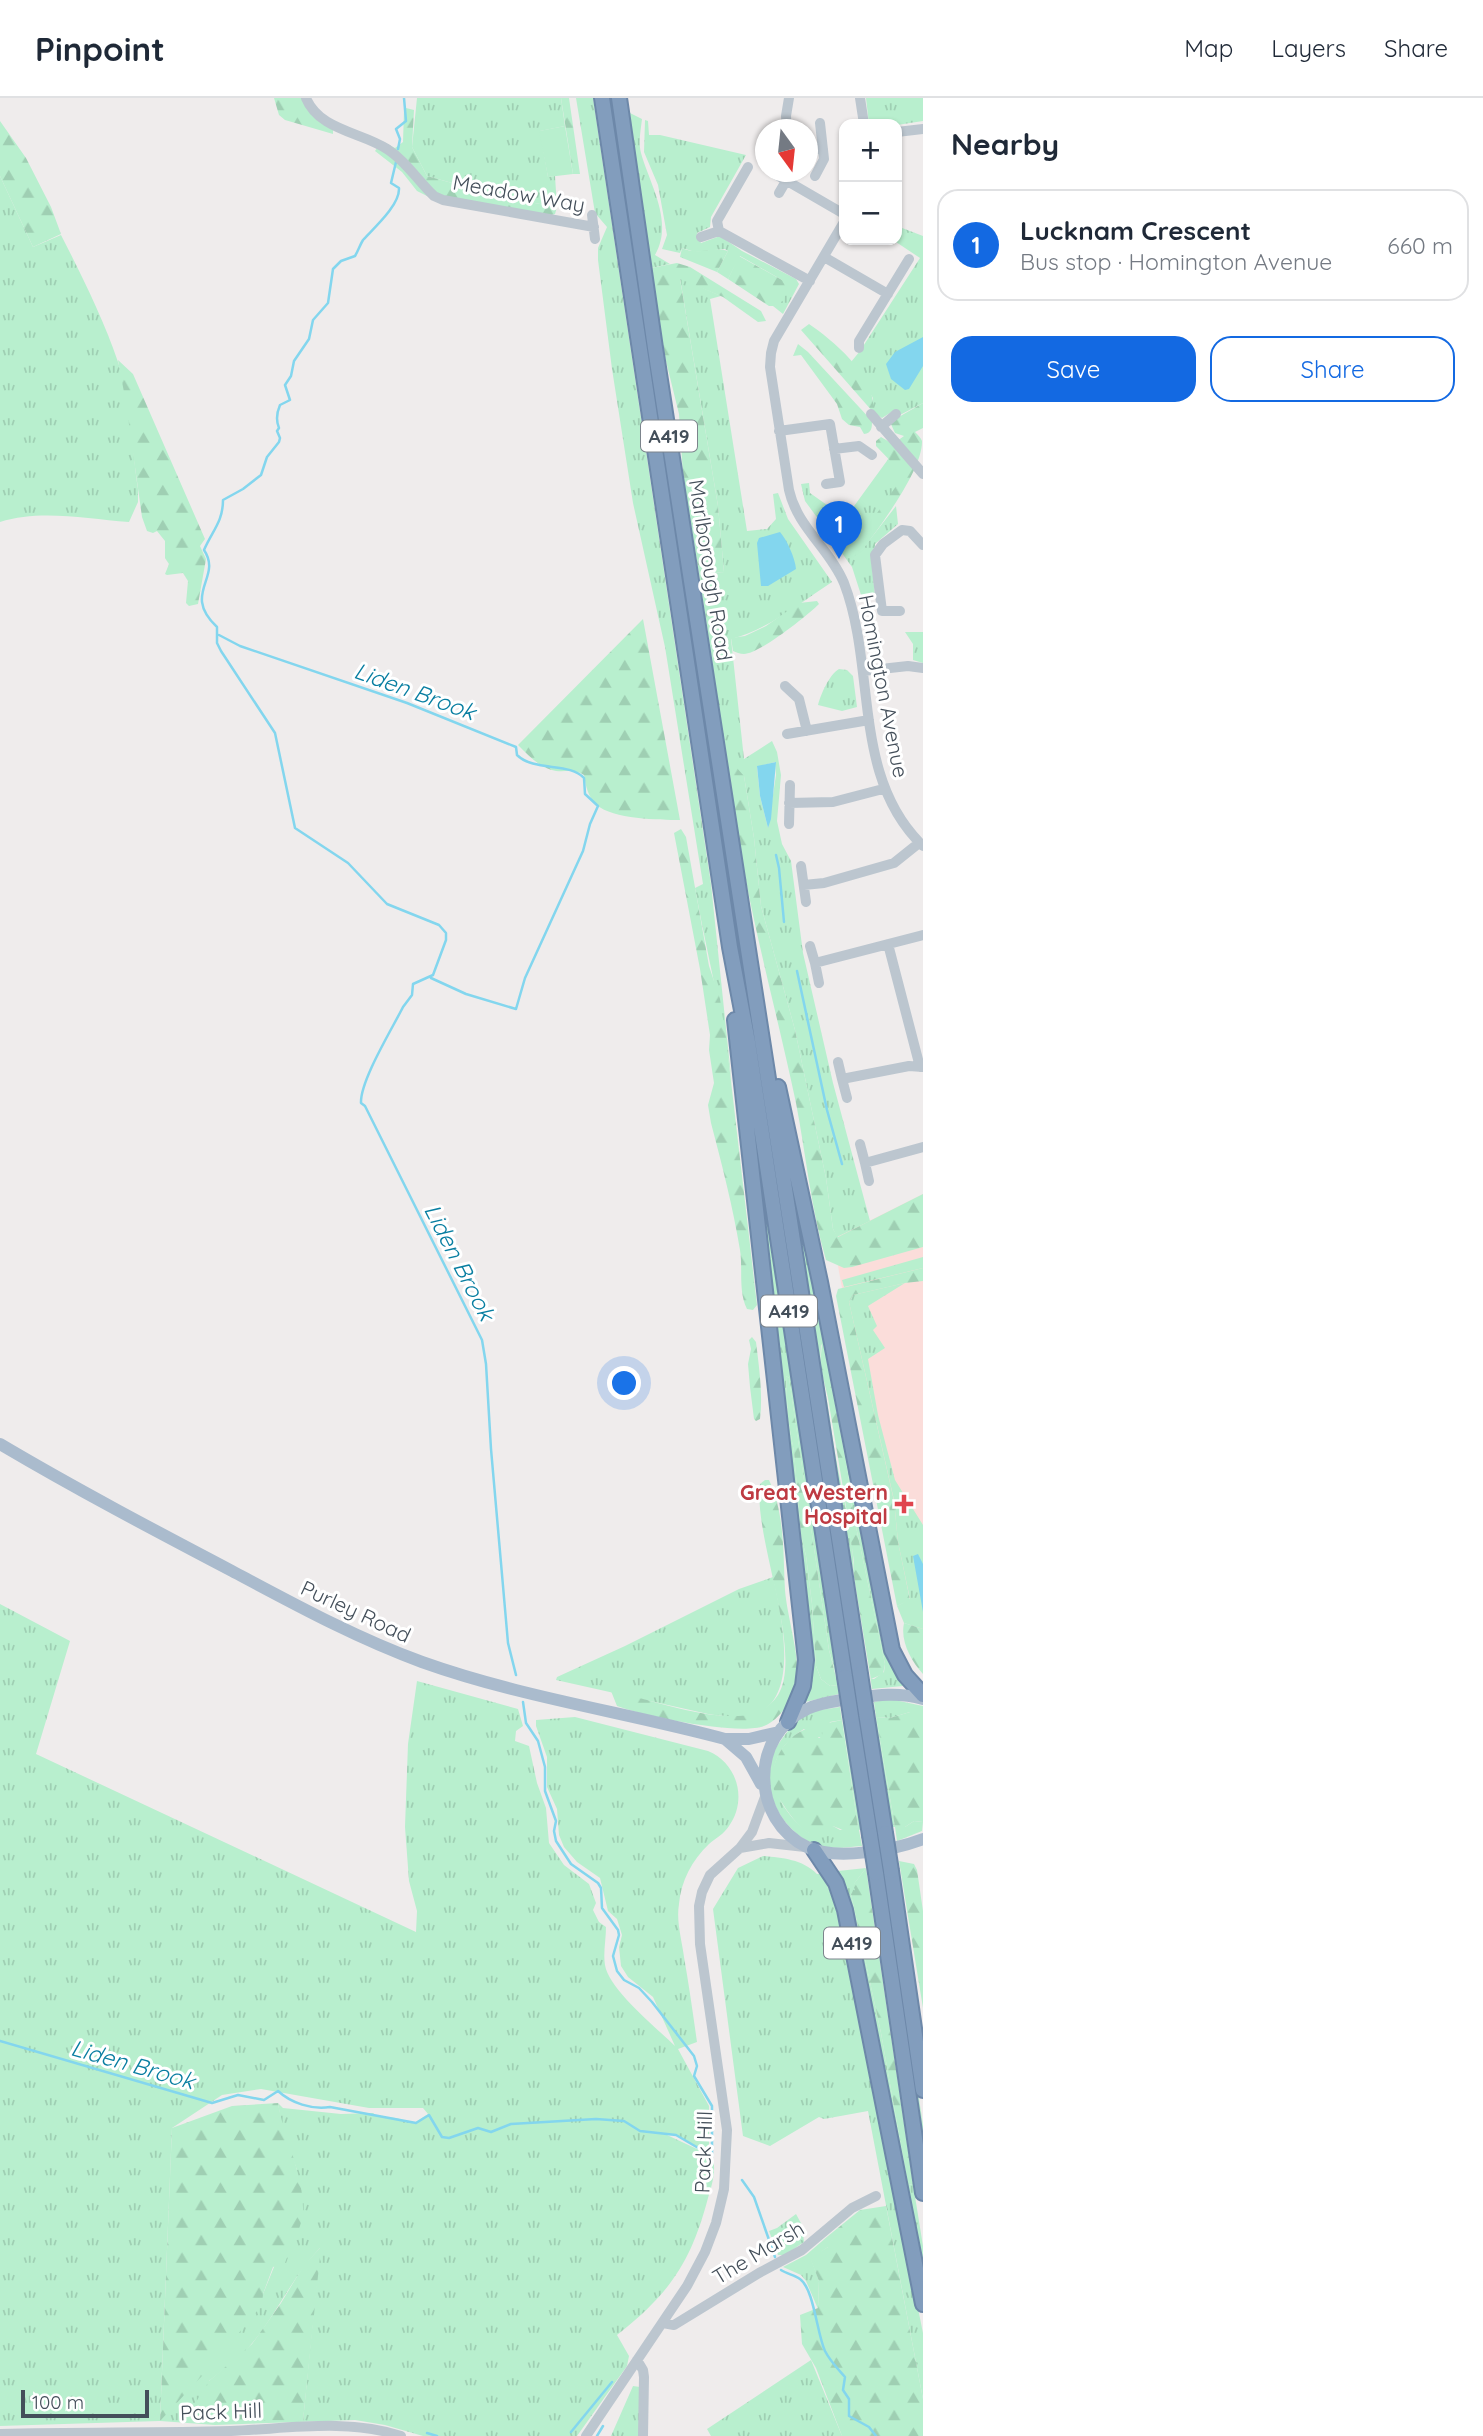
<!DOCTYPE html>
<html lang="en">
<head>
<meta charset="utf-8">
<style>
  :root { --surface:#fff; --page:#f6f6f7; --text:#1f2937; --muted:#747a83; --line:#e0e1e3; --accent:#1369e2 }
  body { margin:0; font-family:Quicksand,sans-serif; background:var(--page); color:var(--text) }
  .controls { position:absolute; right:21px; top:21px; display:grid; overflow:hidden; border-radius:14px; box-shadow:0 2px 5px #0004 }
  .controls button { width:63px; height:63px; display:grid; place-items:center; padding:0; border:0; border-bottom:2px solid var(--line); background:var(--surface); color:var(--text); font:35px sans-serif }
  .compass { position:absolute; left:755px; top:21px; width:63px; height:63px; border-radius:50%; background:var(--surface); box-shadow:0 2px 5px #0004; rotate:165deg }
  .scale { position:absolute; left:21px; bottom:18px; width:128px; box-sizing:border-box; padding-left:7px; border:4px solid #444f5a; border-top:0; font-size:19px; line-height:24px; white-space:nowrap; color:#444f5a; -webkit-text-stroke:5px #fff; paint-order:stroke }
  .you { position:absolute; left:625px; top:1286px; width:24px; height:24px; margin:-18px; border:5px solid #fff; border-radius:50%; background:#1a73e8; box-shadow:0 0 0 10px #1a73e833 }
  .badge { display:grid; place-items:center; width:46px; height:46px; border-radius:50%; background:var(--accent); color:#fff; font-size:23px; font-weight:700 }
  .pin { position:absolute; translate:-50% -58px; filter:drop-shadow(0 2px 4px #0008) }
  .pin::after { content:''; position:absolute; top:37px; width:24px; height:21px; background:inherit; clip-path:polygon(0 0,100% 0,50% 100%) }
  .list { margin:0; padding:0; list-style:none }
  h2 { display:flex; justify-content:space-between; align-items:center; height:91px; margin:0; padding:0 28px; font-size:30px }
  h2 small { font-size:23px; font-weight:400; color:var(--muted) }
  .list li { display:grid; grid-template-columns:46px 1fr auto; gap:21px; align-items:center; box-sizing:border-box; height:112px; margin:0 14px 14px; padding:0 14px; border:2px solid var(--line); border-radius:21px }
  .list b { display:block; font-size:26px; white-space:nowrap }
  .list p { margin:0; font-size:23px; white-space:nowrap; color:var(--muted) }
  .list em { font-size:23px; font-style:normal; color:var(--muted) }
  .actions { display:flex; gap:14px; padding:21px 28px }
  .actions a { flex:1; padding:16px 0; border:2px solid var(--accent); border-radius:21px; text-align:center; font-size:24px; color:var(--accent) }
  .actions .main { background:var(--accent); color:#fff }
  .map { position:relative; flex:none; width:923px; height:2338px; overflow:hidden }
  header { display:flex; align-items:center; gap:42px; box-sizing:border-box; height:98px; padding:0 35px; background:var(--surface); border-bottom:2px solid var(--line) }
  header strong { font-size:33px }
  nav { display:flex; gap:38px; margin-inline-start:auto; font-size:24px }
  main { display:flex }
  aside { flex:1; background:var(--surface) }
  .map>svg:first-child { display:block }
</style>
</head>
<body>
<header>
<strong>Pinpoint</strong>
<nav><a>Map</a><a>Layers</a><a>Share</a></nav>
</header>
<main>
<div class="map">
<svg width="923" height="2338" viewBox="0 0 923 2338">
  <defs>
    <pattern id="grass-tufts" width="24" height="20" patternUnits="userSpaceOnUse" patternTransform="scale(1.75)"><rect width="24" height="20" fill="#b8efce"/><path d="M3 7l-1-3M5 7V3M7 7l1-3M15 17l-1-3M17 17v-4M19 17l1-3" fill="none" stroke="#9fcfb3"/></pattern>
    <pattern id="forest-firs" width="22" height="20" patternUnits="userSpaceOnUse" patternTransform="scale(1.75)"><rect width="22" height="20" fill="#b8efce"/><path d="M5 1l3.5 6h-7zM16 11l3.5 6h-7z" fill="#9fcfb3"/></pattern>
  </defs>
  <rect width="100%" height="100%" fill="#efecec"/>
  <path fill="#fbddda" d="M923,1096V1559L855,1262L838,1168L837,1139Z"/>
  <path fill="url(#grass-tufts)" fill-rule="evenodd" d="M417,0H561L565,28L540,33L548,79L555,78L557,109L506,100L427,78L412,49Z
    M576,0H593L711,786L732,988C724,921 707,857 695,790L703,786L665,549L633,405L612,271L598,162V150L607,129L595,115Z
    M866,0H923V23L897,27L869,26Z
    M630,15L642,21C641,31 638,44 641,55C650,87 674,124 655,157L670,166L651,170L634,62Z
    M645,22L648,23L649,37H660L746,57L711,119L710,129L697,135L701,145L720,138L742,153L796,181L799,186L783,216L773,208H775L782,182L740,158L728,181L717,174L728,153L725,151L695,154L682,150L680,155L662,151L667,137L658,87L644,54Z
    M0,78L33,149L61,137C82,178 103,220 118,264C131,304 132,350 138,391V404L129,424C86,421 41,411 0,424Z
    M897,128L923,138V305L898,318L893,313L882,320L873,314V300L851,264L860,253L920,160L893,142H897Z
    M680,180L721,198L710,201L747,433L767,431L776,421L773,396L778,395L788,421L832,484C800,505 769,531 731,541L744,661L772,643L777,654L781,677L777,723L782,746L791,763L803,855L833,985L870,1123L837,1139L833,1131L826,1080L795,932L761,808L754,740L744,678L730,677L731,691L699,476L724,474L718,408ZM775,664L776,677L768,730L760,698L757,669Z
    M889,360L905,377L849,456L861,453L896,408L898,426L875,446V450L871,458L875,498L862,500L852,469L828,436L841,426Z
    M809,385L810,395L834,412L849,409L839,424L827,433L805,403L801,386Z
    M905,534H923V565L913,562V546Z
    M839,571L847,572L853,578L857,609L842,613L818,607C821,596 829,577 839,571Z
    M710,647L855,1576L851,1577Z
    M757,1057L837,1580L829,1552L789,1280L786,1278L788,1321L794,1354L801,1437L806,1458L812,1506L816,1568L821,1581L830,1588L838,1587L839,1596L805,1604L813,1572V1560Z
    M795,1104H797L882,1545L888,1563L903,1588L872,1591L869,1570L871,1581H874L884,1574L885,1566L851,1405L848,1375L825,1253L821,1246L820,1267Z
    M923,1159V1170L844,1189L842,1182Z
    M905,1185L868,1208L877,1228L873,1232L885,1250L868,1261L878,1317L895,1382L923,1427V1531L904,1525L897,1508L910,1501L898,1444L894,1402L849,1204L853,1197Z
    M821,1274C828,1302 831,1331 836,1360C843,1399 854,1440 854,1479Z
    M773,1479C781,1515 802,1604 752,1617C738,1620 722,1618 708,1616L556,1582L557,1579L625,1548L739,1491Z
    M0,1506L70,1543L36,1656L416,1834L417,1813L409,1783L405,1729L408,1646L417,1583L518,1611L523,1628L516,1633L515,1643L529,1648L537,1685L546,1710L549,1745L564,1767L589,1786L596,1805L593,1812L599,1824L606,1829C606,1841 603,1856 605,1867C609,1892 657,1930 675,1948L653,1899L628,1879L621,1868L619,1849L622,1837L617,1821L608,1813L600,1780L577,1764L564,1749L559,1737L557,1711L547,1689V1659L536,1628V1622L575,1619L708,1653C737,1665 748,1701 729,1728C724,1736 716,1740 709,1746C692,1762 681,1783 679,1806C676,1824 682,1842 684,1859C689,1887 693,1916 697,1944L678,1951L709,2008V2055L676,2037H667L712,2058C717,2071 712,2087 708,2100C691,2165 669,2196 617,2237L629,2258L627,2268L577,2338H423L385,2327L355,2322L215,2327L160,2323L0,2328ZM261,1991L369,2010H423L428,2016L414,2025L396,2020L377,2018L373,2015L341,2016L283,2010L278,2005L282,2029L297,2072L274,2169L263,2196L160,2322L172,2030L222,1997ZM320,2150L303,2323L209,2283C224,2271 242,2258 254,2243C278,2213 293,2178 320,2150Z
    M890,1601L923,1608V1614H910L890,1620L876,1619L874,1604Z
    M840,1609L842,1622L830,1624L822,1639H815L813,1636L804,1631C756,1661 771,1706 809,1735L833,1728L840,1732L858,1729L843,1625L847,1624L864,1730L859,1732L862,1748C849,1749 837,1751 824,1749C788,1741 763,1701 770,1666C772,1654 780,1643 788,1633C792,1628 797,1622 803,1618C814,1612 827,1611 840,1609Z
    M876,1620L895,1729H905L914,1723L923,1724L922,1733L897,1743L895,1729H890L872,1621Z
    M763,1758C783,1760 802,1761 817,1776H822L836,1807L923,2235V2301L868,2013L824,2021L819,2019L770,2048L743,2038L713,1811L738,1770Z
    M866,1770L854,1786L856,1793L851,1796L881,1935L908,2087L913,2086L923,2148V2181L858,1833L846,1790L838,1773Z
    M881,1774H885L923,2027V2056Z
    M796,2116L802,2127L804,2144L785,2157H778L769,2133L777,2130Z
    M828,2138V2149L811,2161L819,2183L818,2211L806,2183L801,2177L783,2169L806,2157Z
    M811,2262L842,2338H711L707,2331Z
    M633,2288L640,2289L639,2338H611Z"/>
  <path fill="url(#forest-firs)" d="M274,0H303L333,29V36L285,22L279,17Z
    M561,0H569L580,76H573Z
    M406,10L414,12L412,49L427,78L506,100L557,109L555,116L548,118L442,103L427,98L417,93L402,74L375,53L382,43L395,50L403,44L404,12Z
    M0,23L26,60L51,109L61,136L33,149L0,78Z
    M682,150C698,158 712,148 728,153L717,174L680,159Z
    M739,158L782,182L787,191L784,202L775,208H769L728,181Z
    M677,165L690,169L761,213L766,223L758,224L723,199L680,181L718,408L724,474L699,476L683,377L679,316L664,255L651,170Z
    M809,226C834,243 878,280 873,314L801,232Z
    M798,246L808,254L872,323C872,329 872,335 864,336L860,329L849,327L842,321L837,306L801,257L793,258Z
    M118,262L133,276L205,441L200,448L206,461L198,506L189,508L186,505L188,483L183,475L167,477L165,476L169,466L165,460V443L157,433L153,435L147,433L142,419L126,305Z
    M923,305V330L915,334C918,337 921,340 922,343C923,372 878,431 861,454L854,458L848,456L904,377L876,348V343L881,339L893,346L904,338L895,335L890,324Z
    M817,503L819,506C807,518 759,556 744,556C740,556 736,554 733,553L731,540L745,538L766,528L799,505Z
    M643,521L680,722C660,722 612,721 597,707C588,699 586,689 584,677C574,671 567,674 556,673C541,671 529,658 518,647Z
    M736,669L744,678L754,740L761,808L795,932L826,1080L833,1131L838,1139L923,1096V1149L852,1169L844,1170L826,1162C811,1111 806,1057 796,1005C773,896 741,788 730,677L731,671Z
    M681,731L686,739L709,868L720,901L726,940L755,1190L757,1207L753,1212L747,1211C738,1193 743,1171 740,1152C733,1109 722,1067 711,1025L708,1007L714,985L709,952L710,937L700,871L674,735Z
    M923,1170V1183L905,1185L853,1197L849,1204L894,1403L898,1444L910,1502L897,1508L836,1198L838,1191Z
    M752,1239L756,1244C759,1269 763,1296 760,1321L756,1323L754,1321L750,1289L748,1266L751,1251L749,1242Z
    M822,1246L825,1252L848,1375L851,1405L885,1566L883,1576L871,1581L869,1570L854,1479V1464L845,1402L828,1300L820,1267Z
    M786,1278L789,1280L829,1552L838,1587L830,1588L821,1581L816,1568L812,1506L806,1458L801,1437L794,1354L788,1321Z
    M765,1382H769C785,1416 783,1455 785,1492C787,1518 800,1558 797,1582C795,1599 780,1622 764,1628C739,1638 643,1618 617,1608L611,1593C648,1601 695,1618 731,1618C749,1619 768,1613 778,1597C804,1554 753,1439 760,1386Z
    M904,1525L923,1531V1576C911,1563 900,1543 904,1525Z
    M910,1614H923V1724L914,1723L905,1729H895L876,1619L890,1620Z
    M842,1622L858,1729C848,1736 843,1732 833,1728L829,1738C808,1742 797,1726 786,1711C782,1704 777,1699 774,1692C767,1667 785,1637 809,1630L819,1640L822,1638L823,1626Z
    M899,1763L914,1766L917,1772L923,1813V1910Z
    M866,1770L913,2086L908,2087L881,1935L851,1796L855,1792L853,1787Z
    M278,2005C284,2041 304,2076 303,2113C303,2127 290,2151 285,2165L273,2169L263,2196L262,2207L214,2265L160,2323L172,2030L232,2008Z
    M886,2108L923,2301V2338H842L816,2270L802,2246L800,2217L818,2210L819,2183L810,2160L828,2149V2138L860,2112Z
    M321,2149L303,2323L186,2320L209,2283L252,2246L281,2205L304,2167Z"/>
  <path fill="#b8efce" d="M565,28L573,76L548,79L539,33Z"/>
  <path fill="#83d6ee" d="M923,239V268L909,291L905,292L891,281L886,266L895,254Z
    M780,434C787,442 795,460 796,471L768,488H761L757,445L759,440Z
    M776,664L771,721L768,730L760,698L757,668Z
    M918,1456L923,1466V1514L913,1458Z"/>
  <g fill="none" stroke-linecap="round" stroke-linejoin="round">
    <path stroke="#83d6ee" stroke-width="2.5" d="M398,51L400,41L396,31L406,23L404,0
      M396,64L391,85L399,90C400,107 374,130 363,142C360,147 358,153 355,158L341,163L333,171L328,205L313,222L309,241L294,263L291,278L285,287L290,302L280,307C277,314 276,323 279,330L277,333L280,340L279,344L267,359L261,377L243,391L223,402C223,424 212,433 204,452C223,480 181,495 217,529V545L221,553L275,635L295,730L348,765L387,806L439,827L446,835V842L433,877L413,886L412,897L403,909C392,931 360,983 361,1005L365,1008L482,1242L486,1266L491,1351L508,1545L516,1577
      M219,537L240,548L407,605L516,649L517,657C534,674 570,664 584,680L585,696L598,708L590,726L583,753L525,880L516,911L466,896L431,880
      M776,757L779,770L784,824
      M797,873L827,1012L842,1066
      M523,1604L526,1625L538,1643L545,1669V1693L556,1723L554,1733L556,1743L571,1766L598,1785L601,1790L602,1810L618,1832L619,1837L613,1858L617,1873L624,1882L639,1890L652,1904L694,1958L697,1968L694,1978L712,2008V2058
      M0,1943L212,2005L238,1997L264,2002L278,1993C291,2005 312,2012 330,2009L416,2025L429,2017L442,2039L449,2040L478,2030L491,2034L511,2026L596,2021L624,2023L640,2033L676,2037L712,2058
      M742,2082L754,2099L775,2159
      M781,2172C787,2176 795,2177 800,2181C814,2191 817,2236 825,2253C830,2263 838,2271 845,2279L843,2292L849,2301V2318L869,2329L876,2338
      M571,2334L612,2284
      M427,2335L437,2338
      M597,2338L603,2328"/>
    <defs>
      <path id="highway" d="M602,0L730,849L748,944L845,1579
        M619,0L655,250L860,1576
        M735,922L806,1562L803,1588L788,1624
        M778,989L820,1184L892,1552L905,1577L923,1597
        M866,1615L885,1735
        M851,1618L870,1737
        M814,1752L836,1785L845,1812L923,2206
        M891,1773L923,1992
        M876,1775L923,2095"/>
    </defs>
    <use href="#highway" stroke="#6d88a9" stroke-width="18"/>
    <path stroke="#bcc6cf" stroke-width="10" d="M306,0C319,32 361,34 387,51C406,63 418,83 434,98L443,102L594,129
      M860,0L864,26
      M787,32L786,18L789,0
      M897,34L923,31
      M808,51H823
      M748,69L721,116L717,123L719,133L810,183
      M775,76L844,116
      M815,78L824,61L820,25
      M779,95L786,83
      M592,117L595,141
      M844,124L774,243L771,255L770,269L789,392C797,429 830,451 844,485C877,571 851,679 923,748
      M701,139L719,133
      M824,159L888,196
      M859,250V243L909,161
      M871,316L923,376
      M881,329L896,316
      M779,333L830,326L840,384L826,386
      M834,351L859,348L872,357
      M900,513H882L875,457L883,446L902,432L910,433L923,447
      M863,573L908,568L923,570
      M785,588L799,601L807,633
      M787,636L869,622
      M789,705L833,704L883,691
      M789,726L790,687
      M801,768L806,804
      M804,787L824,785L894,765L919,745
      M888,846L920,969
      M810,848L815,865L923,837
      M815,865L819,885
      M838,964L842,981
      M847,1000L842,981L909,968L923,969
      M860,1046L865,1065L923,1049
      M865,1065L869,1083
      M740,1750L769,1745L805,1749
      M663,2225L674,2227L759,2175L802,2152L852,2110L876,2098
      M637,2262L643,2272L644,2279L643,2338
      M0,2336C77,2334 154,2335 231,2333C286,2331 347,2320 401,2338
      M586,2338L687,2188L705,2154L716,2125L724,2091L727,2032L700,1846L699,1808L702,1794L710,1777L740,1750L752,1734L765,1699"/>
    <path stroke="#aabbcd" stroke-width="12" d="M0,1346C76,1391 154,1432 232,1473C294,1506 356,1540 422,1564C520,1599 624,1614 725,1641H749L779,1634
      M923,1601C900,1594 877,1597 854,1600C838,1603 821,1604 807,1611C749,1638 751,1722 807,1749C836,1763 894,1752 923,1741
      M725,1641L746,1659L761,1686"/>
    <use href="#highway" stroke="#829dbd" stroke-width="14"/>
    <defs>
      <path id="highway-bridge" d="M860,1576L866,1615
        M845,1579L851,1618
        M885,1735L891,1773
        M870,1737L876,1775"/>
    </defs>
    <use href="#highway-bridge" stroke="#6d88a9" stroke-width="18" stroke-linecap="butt"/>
    <use href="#highway-bridge" stroke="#829dbd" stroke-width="14"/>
  </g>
  <path fill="#e0444e" stroke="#fff" stroke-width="2.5" d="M900.5 1395.5h7v7h7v7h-7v7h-7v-7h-7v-7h7z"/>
  <g text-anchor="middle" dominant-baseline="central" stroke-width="6" stroke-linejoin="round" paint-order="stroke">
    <g fill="#fff" stroke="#7c848c" stroke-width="2">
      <rect x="641" y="322.5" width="56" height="31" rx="5"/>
      <rect x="761" y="1197.5" width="56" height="31" rx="5"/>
      <rect x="824" y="1829.5" width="56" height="31" rx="5"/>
    </g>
    <g font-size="19" font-weight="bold" fill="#444f5a">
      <text x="669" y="338">A419</text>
      <text x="789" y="1213">A419</text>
      <text x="852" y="1845">A419</text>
    </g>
    <g font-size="21" fill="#444f5a" stroke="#fff">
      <text transform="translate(519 95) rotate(10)">Meadow Way</text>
      <text transform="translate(711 472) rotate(81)">Marlborough Road</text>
      <text transform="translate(884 588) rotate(79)">Homington Avenue</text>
      <text transform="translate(356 1513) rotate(25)">Purley Road</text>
      <text transform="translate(703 2054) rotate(-88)">Pack Hill</text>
      <text transform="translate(758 2154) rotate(-31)">The Marsh</text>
      <text transform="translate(221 2313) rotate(-2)">Pack Hill</text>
    </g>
    <g font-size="21" font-weight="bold" fill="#be3a42" stroke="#fff" text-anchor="end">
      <text x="888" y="1394">Great Western<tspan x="888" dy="24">Hospital</tspan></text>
    </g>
    <g font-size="23" font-style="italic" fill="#087ea1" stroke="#fff">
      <text transform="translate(415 593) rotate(20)">Liden Brook</text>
      <text transform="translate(460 1164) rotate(63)">Liden Brook</text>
      <text transform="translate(133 1966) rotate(16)">Liden Brook</text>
    </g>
  </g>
</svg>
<div class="controls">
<button>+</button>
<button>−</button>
</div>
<svg class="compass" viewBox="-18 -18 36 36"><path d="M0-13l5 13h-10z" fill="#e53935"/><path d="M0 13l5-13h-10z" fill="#747a83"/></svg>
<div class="scale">100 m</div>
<div class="you"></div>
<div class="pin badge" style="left:839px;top:461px">1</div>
</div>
<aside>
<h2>Nearby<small></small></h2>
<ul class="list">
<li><span class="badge">1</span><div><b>Lucknam Crescent</b><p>Bus stop · Homington Avenue</p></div><em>660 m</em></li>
</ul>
<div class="actions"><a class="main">Save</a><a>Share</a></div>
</aside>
</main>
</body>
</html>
